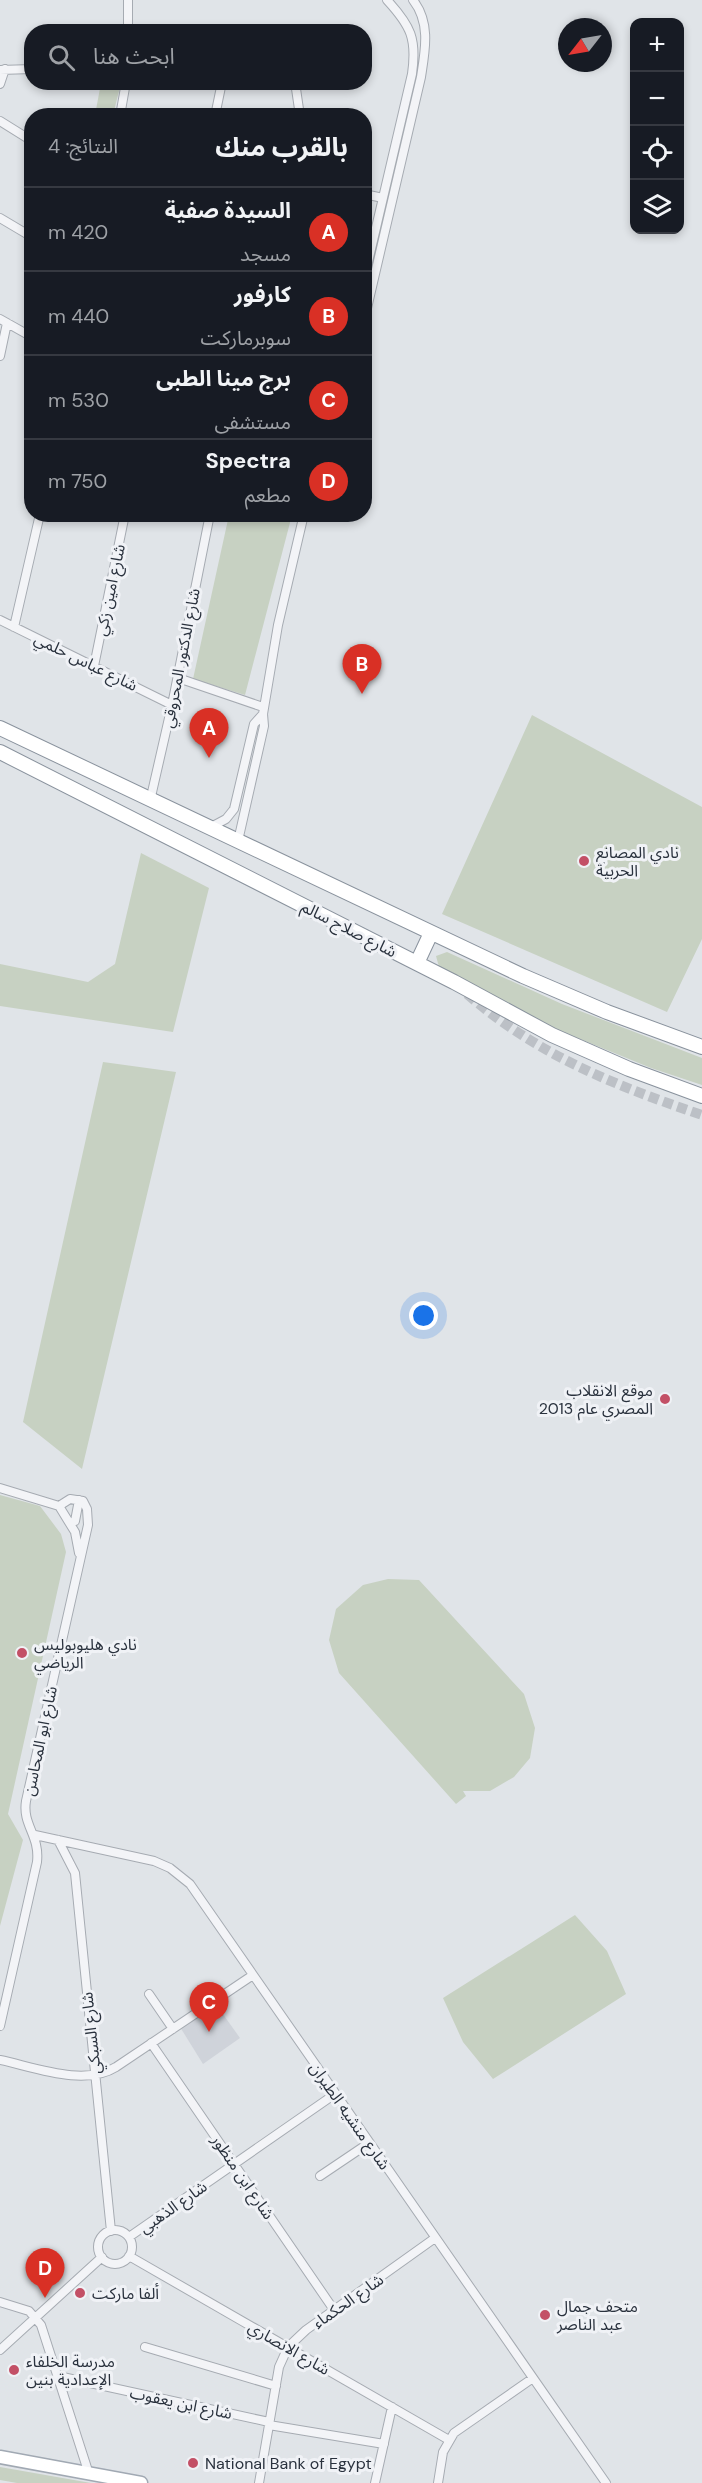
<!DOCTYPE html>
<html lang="ar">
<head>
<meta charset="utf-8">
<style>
  :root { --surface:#171b24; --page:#242831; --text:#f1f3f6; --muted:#9ea1a6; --line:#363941; --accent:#d93025 }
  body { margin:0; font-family:"DM Sans","Noto Sans Arabic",sans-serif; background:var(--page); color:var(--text); direction:rtl }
  .controls { position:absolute; right:18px; top:18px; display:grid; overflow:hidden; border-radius:12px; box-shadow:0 3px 9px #0003 }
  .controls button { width:54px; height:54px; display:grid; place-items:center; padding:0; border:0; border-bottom:2px solid var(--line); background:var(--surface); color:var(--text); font:30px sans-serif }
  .compass { position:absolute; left:558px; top:18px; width:54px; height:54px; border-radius:50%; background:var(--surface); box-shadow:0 3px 9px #0003; rotate:239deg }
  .you { position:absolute; left:424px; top:1316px; width:21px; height:21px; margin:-15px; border:4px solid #fff; border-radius:50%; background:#1a73e8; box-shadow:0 0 0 9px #1a73e833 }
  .badge { display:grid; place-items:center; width:39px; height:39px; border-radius:50%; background:var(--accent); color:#fff; font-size:20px; font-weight:700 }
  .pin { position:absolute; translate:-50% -50px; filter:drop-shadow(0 2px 3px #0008) }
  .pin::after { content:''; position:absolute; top:32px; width:21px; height:18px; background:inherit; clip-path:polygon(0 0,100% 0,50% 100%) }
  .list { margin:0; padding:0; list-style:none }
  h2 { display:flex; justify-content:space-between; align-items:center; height:78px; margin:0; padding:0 24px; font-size:26px }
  h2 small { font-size:20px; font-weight:400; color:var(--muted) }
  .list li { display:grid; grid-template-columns:39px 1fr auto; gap:18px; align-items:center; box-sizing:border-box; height:84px; padding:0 24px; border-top:2px solid var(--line) }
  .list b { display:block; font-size:22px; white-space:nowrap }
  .list p { margin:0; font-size:20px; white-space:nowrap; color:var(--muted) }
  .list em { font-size:20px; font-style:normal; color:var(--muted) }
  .icon { flex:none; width:33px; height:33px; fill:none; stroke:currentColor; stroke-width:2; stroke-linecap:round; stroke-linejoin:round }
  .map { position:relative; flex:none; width:702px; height:2483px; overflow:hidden; direction:ltr }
  .search { position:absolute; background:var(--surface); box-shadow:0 3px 9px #0003; left:24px; top:24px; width:348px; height:66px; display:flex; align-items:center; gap:15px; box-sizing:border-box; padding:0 21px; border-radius:24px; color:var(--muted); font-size:22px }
  .panel { position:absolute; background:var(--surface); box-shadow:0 3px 9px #0003; left:24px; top:108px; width:348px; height:414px; border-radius:24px; direction:rtl }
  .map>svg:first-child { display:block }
</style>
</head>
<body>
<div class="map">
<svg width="702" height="2483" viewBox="0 0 702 2483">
  <rect width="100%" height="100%" fill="#e0e4e8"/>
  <path fill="#cfd3da" d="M215,2003L240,2038L203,2064L180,2027Z"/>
  <path fill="#c7d1c2" d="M101,83H121L113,115H95Z
    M229,515H292L245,695L193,679Z
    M532,715L702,807V939L667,1012L442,914Z
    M141,853L209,888L173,1032L0,1006V964L88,982L115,964Z
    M447,952L562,1004L702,1058V1085L651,1068L553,1028L439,967L436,956Z
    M103,1062L176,1072L82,1469L23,1422Z
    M0,1495L40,1506L61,1534L66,1552L8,1814L23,1840L0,1926Z
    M388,1579L419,1580L524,1694L535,1728L530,1758L514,1777L490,1791H463L466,1796L456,1804L339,1673L329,1640L336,1609L363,1585Z
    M575,1915L607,1951L626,1994L493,2079L463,2042L443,1998Z
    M0,2467L91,2483H17L0,2480Z"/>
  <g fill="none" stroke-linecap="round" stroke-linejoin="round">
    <path stroke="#bcc0c6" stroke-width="10" stroke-dasharray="10 5" stroke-linecap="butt" d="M467,994C539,1056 614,1085 702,1115"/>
    <defs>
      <path id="street" d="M128,32V0
        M0,70L32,69
        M295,82L300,116
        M0,84L5,69
        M120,116L126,82
        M215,116L222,82
        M0,121L32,141
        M364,194L383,198
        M0,218L32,237
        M364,279L412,74C417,39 411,26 387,0
        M0,319L32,337
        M364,321L421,77C425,51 431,23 413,0
        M0,356L7,323
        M0,620L172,705
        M14,627L40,514
        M94,666L125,514
        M178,678L263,707
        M150,801L172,705L210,514
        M211,827L226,819L234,809L254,724L263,714
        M238,841L264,726L263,714L278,625L304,514
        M0,1488L59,1506
        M59,1506L75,1532L79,1553
        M75,1521L79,1500
        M35,1835L154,1861L170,1868L190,1884L606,2483
        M58,1840L75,1873L111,2231
        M149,1994L173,2029
        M0,2026L37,1862C40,1835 22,1825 26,1801L88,1525L87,1509L83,1501L70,1499L59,1506
        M151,2043L334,2310
        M0,2060C34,2067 84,2087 116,2067L253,1975
        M320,2176L369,2143
        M98 2247a17 17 0 1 1 34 0a17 17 0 1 1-34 0Z
        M129,2237L335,2094
        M129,2256L449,2440
        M0,2302L29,2311L41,2325L89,2474
        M145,2347L276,2386
        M0,2350L102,2257
        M58,2376L269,2422
        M269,2425L384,2444
        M259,2483L279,2367L288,2347L306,2330L435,2238
        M375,2483L392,2407
        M438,2483L443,2452L454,2433L533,2378"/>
      <path id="primary" d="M0,2457L141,2483"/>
      <path id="highway" d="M0,728L523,976L607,1012L702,1047
        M0,752L454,982L552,1035L629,1069L702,1096
        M417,963L431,933"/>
    </defs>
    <use href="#street" stroke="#a6abb2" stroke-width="10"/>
    <use href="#primary" stroke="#a1a9b3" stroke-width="15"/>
    <use href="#highway" stroke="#89929d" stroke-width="16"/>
    <use href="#street" stroke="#f3f4f7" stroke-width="8"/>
    <use href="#primary" stroke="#fff" stroke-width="12"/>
    <use href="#highway" stroke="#fff" stroke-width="14"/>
  </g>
  <g fill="#c35066" stroke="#f0f2f6" stroke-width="2">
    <circle cx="584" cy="861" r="6"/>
    <circle cx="665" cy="1399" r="6"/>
    <circle cx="22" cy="1653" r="6"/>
    <circle cx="80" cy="2293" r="6"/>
    <circle cx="545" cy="2315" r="6"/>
    <circle cx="14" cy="2370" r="6"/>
    <circle cx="193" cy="2463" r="6"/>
  </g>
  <g text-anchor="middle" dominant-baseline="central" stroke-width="6" stroke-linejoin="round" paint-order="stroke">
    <g font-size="16" fill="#2a323e" stroke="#f0f2f6">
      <text transform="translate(110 590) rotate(-78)">شارع امين زكي</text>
      <text transform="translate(181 658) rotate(-79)">شارع الدكتور المحروقي</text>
      <text transform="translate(86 662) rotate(26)">شارع عباس حلمي</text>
      <text transform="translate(349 929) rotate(27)">شارع صلاح سالم</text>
      <text transform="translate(40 1741) rotate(-78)">شارع ابو المحاسن</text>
      <text transform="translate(91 2033) rotate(-96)">شارع السبكي</text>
      <text transform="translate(350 2116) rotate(55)">شارع منشيه الطيران</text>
      <text transform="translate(243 2177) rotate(56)">شارع ابن منظور</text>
      <text transform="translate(173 2207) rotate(-35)">شارع الذهبي</text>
      <text transform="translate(348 2301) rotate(-35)">شارع الحكماء</text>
      <text transform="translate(289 2348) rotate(30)">شارع الانصاري</text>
      <text transform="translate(181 2403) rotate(12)">شارع ابن يعقوب</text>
    </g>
    <g font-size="16" fill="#2a323e" stroke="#f0f2f6" text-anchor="start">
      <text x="596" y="852">نادي المصانع<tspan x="596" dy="18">الحربية</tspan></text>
      <text x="653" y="1390" text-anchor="end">موقع الانقلاب<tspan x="653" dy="18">المصري عام 2013</tspan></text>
      <text x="34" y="1644">نادي هليوبوليس<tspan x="34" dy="18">الرياضي</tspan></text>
      <text x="92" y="2293">ألفا ماركت</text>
      <text x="557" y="2306">متحف جمال<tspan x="557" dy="18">عبد الناصر</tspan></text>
      <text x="26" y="2361">مدرسة الخلفاء<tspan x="26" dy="18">الإعدادية بنين</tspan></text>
      <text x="205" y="2463">National Bank of Egypt</text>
    </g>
  </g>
</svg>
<div class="controls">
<button>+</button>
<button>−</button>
<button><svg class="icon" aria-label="locate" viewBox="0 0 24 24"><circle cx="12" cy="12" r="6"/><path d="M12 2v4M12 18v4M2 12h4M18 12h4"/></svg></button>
<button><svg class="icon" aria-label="layers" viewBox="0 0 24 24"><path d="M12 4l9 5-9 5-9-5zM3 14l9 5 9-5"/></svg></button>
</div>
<svg class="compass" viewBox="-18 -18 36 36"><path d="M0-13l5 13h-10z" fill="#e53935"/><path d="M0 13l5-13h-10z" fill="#9ea1a6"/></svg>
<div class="you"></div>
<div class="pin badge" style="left:209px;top:758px">A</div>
<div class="pin badge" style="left:362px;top:694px">B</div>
<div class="pin badge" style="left:209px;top:2032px">C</div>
<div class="pin badge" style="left:45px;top:2298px">D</div>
<div class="search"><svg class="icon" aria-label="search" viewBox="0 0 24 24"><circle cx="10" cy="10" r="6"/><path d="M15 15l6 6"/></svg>ابحث هنا</div>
<section class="panel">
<h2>بالقرب منك<small>النتائج: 4</small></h2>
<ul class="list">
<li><span class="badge">A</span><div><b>السيدة صفية</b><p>مسجد</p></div><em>420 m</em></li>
<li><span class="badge">B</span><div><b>كارفور</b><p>سوبرماركت</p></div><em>440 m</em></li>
<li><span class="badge">C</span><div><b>برج مينا الطبى</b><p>مستشفى</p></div><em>530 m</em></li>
<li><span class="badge">D</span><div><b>Spectra</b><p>مطعم</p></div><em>750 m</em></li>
</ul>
</section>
</div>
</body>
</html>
